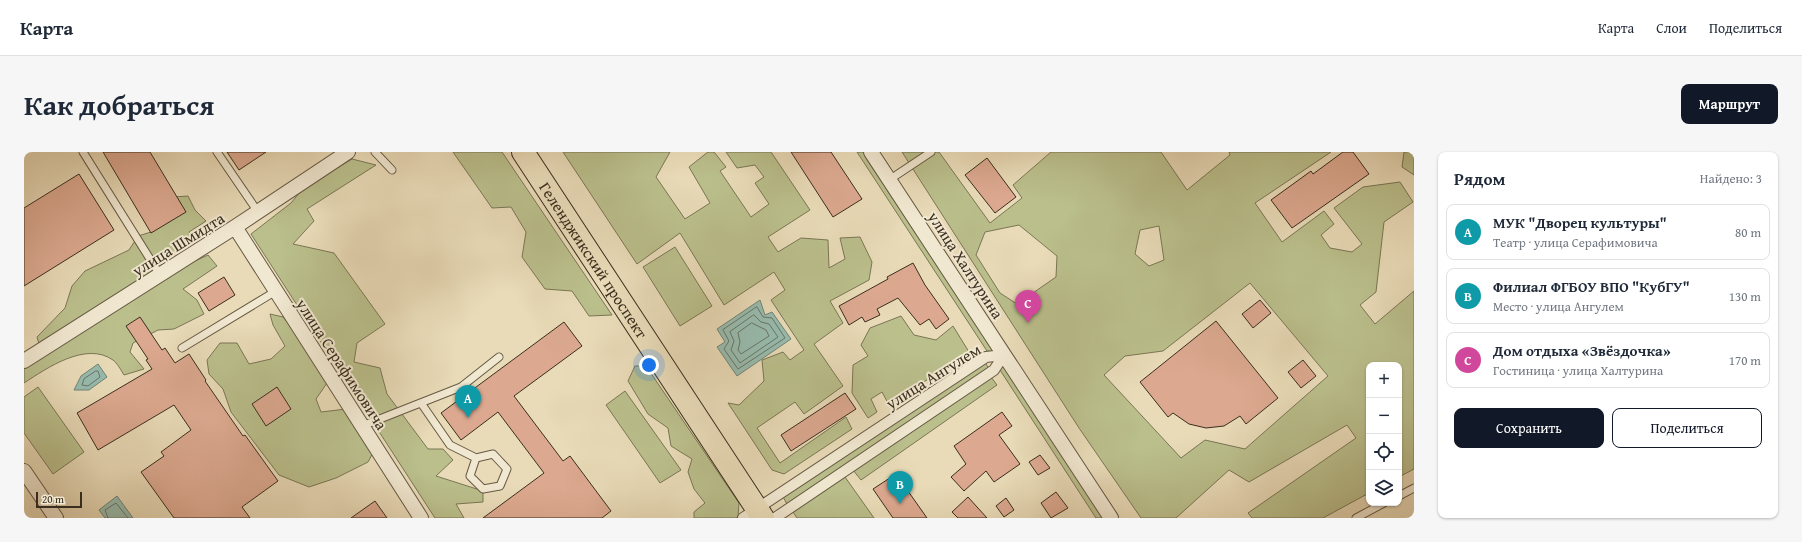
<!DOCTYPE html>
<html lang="ru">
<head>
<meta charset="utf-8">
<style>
  :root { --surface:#fff; --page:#f6f6f7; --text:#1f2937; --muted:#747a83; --line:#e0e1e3; --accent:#111827 }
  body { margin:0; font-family:"Gentium Book Plus",serif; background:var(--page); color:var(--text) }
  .controls { position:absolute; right:12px; bottom:12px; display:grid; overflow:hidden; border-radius:8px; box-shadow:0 1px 3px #0004 }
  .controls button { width:36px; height:36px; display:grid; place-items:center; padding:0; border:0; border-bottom:1px solid var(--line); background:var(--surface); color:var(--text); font:20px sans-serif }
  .scale { position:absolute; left:12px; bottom:10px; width:46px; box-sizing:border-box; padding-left:4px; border:2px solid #3b2e1e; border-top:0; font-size:11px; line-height:14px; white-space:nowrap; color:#3b2e1e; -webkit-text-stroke:3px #f1e8d1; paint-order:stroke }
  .you { position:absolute; left:625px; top:213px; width:14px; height:14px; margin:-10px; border:3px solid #fff; border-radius:50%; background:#1a73e8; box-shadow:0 0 0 6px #1a73e833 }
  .badge { display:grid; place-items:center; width:26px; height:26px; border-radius:50%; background:var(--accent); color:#fff; font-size:13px; font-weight:700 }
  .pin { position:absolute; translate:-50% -33px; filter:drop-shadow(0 1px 2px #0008) }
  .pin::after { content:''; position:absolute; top:21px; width:14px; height:12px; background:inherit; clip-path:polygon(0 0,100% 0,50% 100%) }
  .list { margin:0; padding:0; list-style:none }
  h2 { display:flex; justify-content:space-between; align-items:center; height:52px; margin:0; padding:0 16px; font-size:17px }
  h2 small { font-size:13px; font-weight:400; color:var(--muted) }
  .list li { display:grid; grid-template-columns:26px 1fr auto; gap:12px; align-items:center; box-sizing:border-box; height:56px; margin:0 8px 8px; padding:0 8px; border:1px solid var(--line); border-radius:8px }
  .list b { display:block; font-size:15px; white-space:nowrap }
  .list p { margin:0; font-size:13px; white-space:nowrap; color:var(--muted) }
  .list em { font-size:13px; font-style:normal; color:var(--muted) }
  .actions { display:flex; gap:8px; padding:12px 16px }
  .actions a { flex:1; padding:9px 0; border:1px solid var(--accent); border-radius:8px; text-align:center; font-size:14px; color:var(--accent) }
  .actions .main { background:var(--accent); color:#fff }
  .icon { flex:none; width:22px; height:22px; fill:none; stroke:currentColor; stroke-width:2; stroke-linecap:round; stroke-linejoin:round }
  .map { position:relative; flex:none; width:1390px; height:366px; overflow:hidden; border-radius:8px }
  header { display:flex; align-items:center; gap:24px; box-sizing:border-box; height:56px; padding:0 20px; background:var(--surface); border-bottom:1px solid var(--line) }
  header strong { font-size:19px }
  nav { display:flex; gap:22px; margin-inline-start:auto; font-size:14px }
  .intro { display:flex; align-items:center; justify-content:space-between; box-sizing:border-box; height:96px; padding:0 24px }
  h1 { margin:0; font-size:28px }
  .button { padding:10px 18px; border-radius:8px; background:var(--accent); color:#fff; font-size:14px; font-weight:700 }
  main { display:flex; gap:24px; padding:0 24px }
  aside { flex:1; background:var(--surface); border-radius:8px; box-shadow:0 1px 3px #0004 }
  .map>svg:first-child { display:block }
</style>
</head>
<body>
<header>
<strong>Карта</strong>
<nav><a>Карта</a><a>Слои</a><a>Поделиться</a></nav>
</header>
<div class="intro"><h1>Как добраться</h1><a class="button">Маршрут</a></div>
<main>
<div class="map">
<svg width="1390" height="366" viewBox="0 0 1390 366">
  <rect width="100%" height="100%" fill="#e9dbb8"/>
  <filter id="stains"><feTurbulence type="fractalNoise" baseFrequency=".005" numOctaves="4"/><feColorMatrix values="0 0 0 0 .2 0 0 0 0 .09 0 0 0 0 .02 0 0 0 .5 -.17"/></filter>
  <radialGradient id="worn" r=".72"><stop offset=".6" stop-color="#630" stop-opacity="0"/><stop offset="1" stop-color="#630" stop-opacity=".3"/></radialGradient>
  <path fill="#babf8c" stroke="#7a7655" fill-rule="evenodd" d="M429,0H478L588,163L565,164L548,139L521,137L498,105L502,80L487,55L468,56Z
    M539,0H646L632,25L661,67L686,51L665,15L684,0H690L702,15L696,19L727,65L745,52L731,31L740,25L731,13L713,16L702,0H747L786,58L744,85L754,100L777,86L804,88L805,116L821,107L816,86L836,85L848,110L845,128L806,149L819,171L790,192L819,234L780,262L771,250L733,276L756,311L822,265L828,277L760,322L748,318L704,251L715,253L740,229L738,208L759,200L766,208L780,198L747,148L761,138L750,120L700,153L656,81L613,112Z
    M833,0H841L972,200L963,199Z
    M878,0H915L966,71L998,46L989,33L1027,0H1137L1163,38L1206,3L1205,0H1307L1231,51L1258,90L1300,59L1310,72L1297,83L1306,96L1328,100L1338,92L1310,56L1339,35L1376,30L1389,50L1360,70L1352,140L1336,153L1351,172L1390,139V317L1375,325V213H1345V341L1299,366H1228L1224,361L1332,286L1323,273L1225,330L1205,318L1152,366H1117L1055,276ZM995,73L1033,104L1032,125L993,152L976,141L952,103L961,80ZM1135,74L1140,108L1125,114L1111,102L1116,78ZM1226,131L1304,224L1221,297L1181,288L1157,306L1080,223L1101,204L1139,199Z
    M1380,0H1390V23L1378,15Z
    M328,7L352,13L283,57L290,69L269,92L310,101L361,172L333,191L330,210L356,216L363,242L404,297H419L429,308L412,324L459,339V350L432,352L440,366H411L227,82L267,51L280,35Z
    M164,44L171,58L182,69L165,80L172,88L134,110L147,120L184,103L193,114L159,137L173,148L180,162L150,177L134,178L109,191L106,200L120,217L100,223C97,218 93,211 89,208C62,189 23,216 0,231V203L15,192L13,185L41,156L48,134L61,119L105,98L114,84L127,80L149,45Z
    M651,95L688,154L656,174L619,115Z
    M246,162L259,165L280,190L303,231L292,247L297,260L322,257L350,299L344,310L312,326L285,335L255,323L207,260L199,237L185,222L183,208L196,191H213L225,212L247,207L261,194L249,173Z
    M877,164L890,183L912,188L929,174L945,200L865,253L858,240L847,247L853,260L844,266L828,241L829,213L844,204L837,193L846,176Z
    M960,209L966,218L764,354L758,343Z
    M979,211L1081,366H1072L976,218Z
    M611,214H622L715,351L714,365L712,366H670V360L681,351L670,337L664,320L668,307L647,294L644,276L624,262L604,229Z
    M967,225L973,233L837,328L829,318Z
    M14,235L60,300L29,322L0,281V245Z
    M601,239L657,318L636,331L582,253Z
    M821,325L850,366H773L769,360Z"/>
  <path fill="#97bbae" stroke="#728374" d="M736,148L741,163L748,160L767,187L713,224L693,195L701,190L693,177Z
    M74,212L83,225L65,238H50L57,224Z
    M93,344L109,366H81L75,358Z"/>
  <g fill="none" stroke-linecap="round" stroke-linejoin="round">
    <path stroke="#697466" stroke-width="1" d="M733,155L739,165L748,166L761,186L714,217L700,197L705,189L699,178Z
      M730,163L737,170L745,172L754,185L716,211L707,198L710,189L706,180Z
      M728,171L742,178L745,184L717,202L714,198L716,190L714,181Z
      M72,219H74L76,225L64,234L58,233L60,227Z
      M84,366L81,358L92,351L104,366"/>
  </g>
  <path fill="#dca990" stroke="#3b2e1e" d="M79,0H126L162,60L127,81Z
    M203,0H242L215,18Z
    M767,0H807L838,47L809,65Z
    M1319,0H1329L1345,22L1268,76L1247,48L1287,19L1289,22Z
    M963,6L992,45L971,61L941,23Z
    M55,22L90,78L0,134V56Z
    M889,111L901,133L925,167L912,177L905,167L896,173L874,146L853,157L856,163L841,170L838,165L825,173L815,154L864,127L863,125Z
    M200,125L211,143L185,159L174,141Z
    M1236,148L1247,161L1229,176L1218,162Z
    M116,165L138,198L141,196L151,211L165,202L182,228L181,229L219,284L221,283L254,329L218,355L226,366H150L117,320L140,304L137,300L167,278L150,253L74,298L53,261L128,217L122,208L124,207L102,174Z
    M1192,169L1254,246L1222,272L1216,264L1200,274L1182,276L1165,272L1149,261L1144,265L1116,230Z
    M540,170L558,194L490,244L539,309L546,304L587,359L578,366H459L520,321L474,260L437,288L417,261Z
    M1279,208L1292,224L1277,236L1264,220Z
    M253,235L267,257L242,274L228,252Z
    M821,241L832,257L767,299L757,283Z
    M978,260L988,274L975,283L996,312L970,330L962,319L940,339L927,325L942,312L930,294Z
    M1016,303L1026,316L1014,323L1005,310Z
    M872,322L903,366H869L849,337Z
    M1032,340L1044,356L1027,366L1017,351Z
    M944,345L963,366H934L928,360Z
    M982,346L990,358L980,365L972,354Z
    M351,349L363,366H327Z"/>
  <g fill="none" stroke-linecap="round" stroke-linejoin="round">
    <defs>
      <path id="service" d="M59,0L136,123
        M193,0L234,60
        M351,0L368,18
        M865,28L907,0
        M158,196L252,139
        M397,251L426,293L452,306L446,324L459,337L476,334L483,317L469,302L452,306
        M338,274L437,235L475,205
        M1375,344L1390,336
        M1332,366L1360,351"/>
      <path id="pedestrian" d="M719,366L962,205L980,203
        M751,366L970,218L980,203"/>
      <path id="minor" d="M847,0L1087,366
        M211,75L397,366
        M0,209L211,75L324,0
        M0,319L32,366"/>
      <g id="primary">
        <path id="s1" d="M499,0L739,366"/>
      </g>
    </defs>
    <use href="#service" stroke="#665944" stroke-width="9"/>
    <use href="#pedestrian" stroke="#665944" stroke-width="12"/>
    <use href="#minor" stroke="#665944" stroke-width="16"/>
    <use href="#primary" stroke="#3b2e1e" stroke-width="24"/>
    <use href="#service" stroke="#f1e8d1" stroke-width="7"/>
    <use href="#pedestrian" stroke="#f1e8d1" stroke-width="10"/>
    <use href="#minor" stroke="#f1e8d1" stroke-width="14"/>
    <use href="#primary" stroke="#e9dbb8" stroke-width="22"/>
  </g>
  <g text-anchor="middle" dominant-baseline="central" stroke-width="4" stroke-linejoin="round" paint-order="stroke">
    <g font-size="16" fill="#3b2e1e" stroke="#f1e8d1">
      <text transform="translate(154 92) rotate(-32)">улица Шмидта</text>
      <text stroke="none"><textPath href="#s1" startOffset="129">Геленджикский проспект</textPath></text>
      <text transform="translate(942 113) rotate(57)">улица Халтурина</text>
      <text transform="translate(318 212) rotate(57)">улица Серафимовича</text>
      <text transform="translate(909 224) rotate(-32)">улица Ангулем</text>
    </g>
  </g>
  <rect width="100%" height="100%" filter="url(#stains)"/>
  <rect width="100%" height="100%" fill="url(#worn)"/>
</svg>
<div class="controls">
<button>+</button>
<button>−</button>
<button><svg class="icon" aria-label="locate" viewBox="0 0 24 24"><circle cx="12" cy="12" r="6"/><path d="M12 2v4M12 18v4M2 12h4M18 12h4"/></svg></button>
<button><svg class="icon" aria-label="layers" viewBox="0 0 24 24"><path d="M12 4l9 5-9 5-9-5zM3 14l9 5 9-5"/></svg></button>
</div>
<div class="scale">20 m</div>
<div class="you"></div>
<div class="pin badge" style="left:444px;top:266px;background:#0f9aa8">A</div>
<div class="pin badge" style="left:876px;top:352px;background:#0f9aa8">B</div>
<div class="pin badge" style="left:1004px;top:171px;background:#d1479c">C</div>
</div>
<aside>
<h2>Рядом<small>Найдено: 3</small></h2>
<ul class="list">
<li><span class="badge" style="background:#0f9aa8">A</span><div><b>МУК &quot;Дворец культуры&quot;</b><p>Театр · улица Серафимовича</p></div><em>80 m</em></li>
<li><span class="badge" style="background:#0f9aa8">B</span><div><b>Филиал ФГБОУ ВПО &quot;КубГУ&quot;</b><p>Место · улица Ангулем</p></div><em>130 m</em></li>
<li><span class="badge" style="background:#d1479c">C</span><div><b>Дом отдыха «Звёздочка»</b><p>Гостиница · улица Халтурина</p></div><em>170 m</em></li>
</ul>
<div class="actions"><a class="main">Сохранить</a><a>Поделиться</a></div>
</aside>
</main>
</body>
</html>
